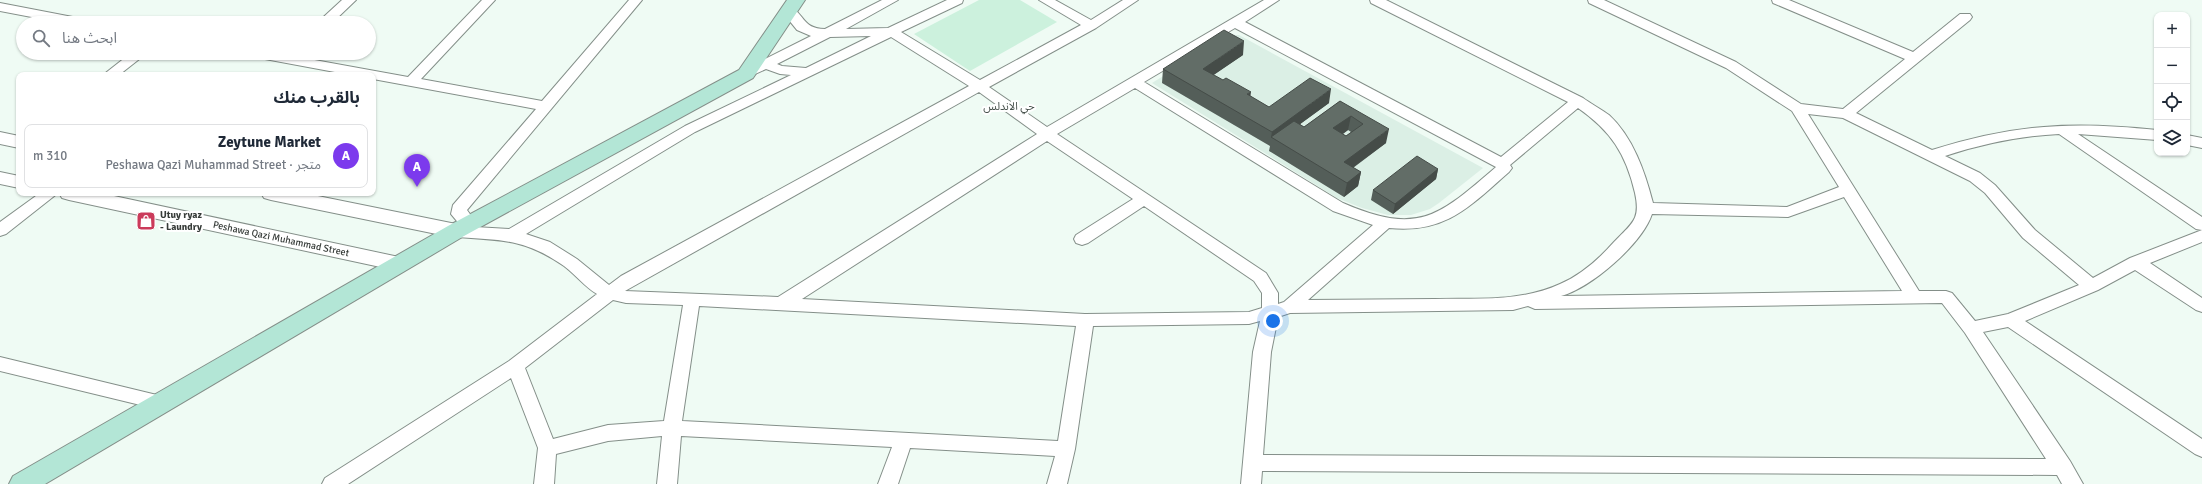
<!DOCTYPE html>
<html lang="ar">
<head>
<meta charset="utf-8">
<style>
  :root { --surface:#fff; --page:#f2f2f3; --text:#1f2937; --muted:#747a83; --line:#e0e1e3; --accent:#7c3aed }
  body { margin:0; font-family:Signika,"Noto Sans Arabic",sans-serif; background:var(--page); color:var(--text); direction:rtl }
  .controls { position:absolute; right:12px; top:12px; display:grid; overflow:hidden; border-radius:8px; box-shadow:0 1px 3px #0004 }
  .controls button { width:36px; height:36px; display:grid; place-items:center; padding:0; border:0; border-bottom:1px solid var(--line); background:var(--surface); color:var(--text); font:20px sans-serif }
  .you { position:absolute; left:1273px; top:321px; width:14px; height:14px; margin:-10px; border:3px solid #fff; border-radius:50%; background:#1a73e8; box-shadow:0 0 0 6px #1a73e833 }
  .badge { display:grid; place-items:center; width:26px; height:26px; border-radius:50%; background:var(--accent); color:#fff; font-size:13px; font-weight:700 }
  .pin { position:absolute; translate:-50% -33px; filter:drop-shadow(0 1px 2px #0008) }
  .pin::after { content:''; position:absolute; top:21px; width:14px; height:12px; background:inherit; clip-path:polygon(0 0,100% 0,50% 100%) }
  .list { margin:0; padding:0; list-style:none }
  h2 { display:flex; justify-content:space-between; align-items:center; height:52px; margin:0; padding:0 16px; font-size:17px }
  h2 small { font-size:13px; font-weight:400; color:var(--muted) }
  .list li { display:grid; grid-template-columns:26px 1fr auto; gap:12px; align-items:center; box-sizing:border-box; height:64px; margin:0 8px 8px; padding:0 8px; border:1px solid var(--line); border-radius:8px }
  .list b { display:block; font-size:15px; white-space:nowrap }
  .list p { margin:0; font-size:13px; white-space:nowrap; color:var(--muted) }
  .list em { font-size:13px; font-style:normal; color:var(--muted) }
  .icon { flex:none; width:22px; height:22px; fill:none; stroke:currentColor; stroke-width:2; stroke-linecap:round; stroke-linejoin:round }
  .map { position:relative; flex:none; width:2202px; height:484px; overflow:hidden; direction:ltr }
  .search { position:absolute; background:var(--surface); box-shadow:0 1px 3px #0004; left:16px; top:16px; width:360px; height:44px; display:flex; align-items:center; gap:10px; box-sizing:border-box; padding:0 14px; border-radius:22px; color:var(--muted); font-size:15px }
  .panel { position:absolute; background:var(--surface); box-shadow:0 1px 3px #0004; left:16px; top:72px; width:360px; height:124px; border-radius:8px; direction:rtl }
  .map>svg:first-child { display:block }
</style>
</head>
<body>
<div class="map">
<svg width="2202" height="484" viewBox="0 0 2202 484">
  <rect width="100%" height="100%" fill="#effbf4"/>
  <path fill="#dbefe5" d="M1229,35H1239L1483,168L1439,203L1430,209L1411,215H1388L1362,208L1337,198L1152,83Z"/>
  <path fill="#ccf1dd" d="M979,0H1020L1057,22L970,71L914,34Z"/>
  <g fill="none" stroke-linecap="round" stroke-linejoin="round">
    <defs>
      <path id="minor" d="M342,0H356L332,23H317Z
        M482,0H495L421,79L542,101L629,0H642L467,210L477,224L475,227L509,229L685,126L791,75L780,74L766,69L746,78L739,74L741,71L811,36L797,30L784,14L783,11L789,7C804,11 801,29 825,29L882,0H898L846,29L888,28L947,0H963L962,3L901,32L980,80L1081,25L1039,0H1055L1091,20L1123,0H1138L1096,28L989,87L1047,127L1264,0H1279L1245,22L1501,157L1568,102L1371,3L1370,0H1386L1583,98C1591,104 1601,109 1609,115C1633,137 1645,172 1653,203L1787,207L1839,187L1792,111L1726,68L1589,3L1588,0H1604L1736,62L1801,104L1843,109L1905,59L1773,3L1772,0H1789L1913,52L1960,14H1970L1972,17L1970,20L1856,113L1932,150C2014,124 2073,121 2157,130V140L2078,134L2202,217V242L2150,263L2202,298V312L2196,310L2135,270L2098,290L2025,321L2202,439V457L2195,454L2008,327L1983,332L2070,461L2083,484H2062L2057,475L1262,471L1261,484H1241L1253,352L1260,321L1249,324L1093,326L1075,449L1067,484H1047L1055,456L910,448L898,484H878L892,447L681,436L677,484H657L662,436L608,441L556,454L554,484H534L538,448L511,378L348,484H322L325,478L509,361L597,294C585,287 576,275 564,266C525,239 502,240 456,237L450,235L448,231L450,227L461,226L451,214L453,205L536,109L373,79V75H351L254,57L247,53H276L408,77ZM1235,28L1496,167C1439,216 1419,236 1343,203L1144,82ZM871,36L806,68L782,66L777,64L830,37ZM891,37L969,86L621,276L609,285L577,259L550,242L526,234L695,132ZM1135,88L1333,211L1373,225L1284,302L1278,304V293L1266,273L1057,134ZM979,92L1037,134L778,297L625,291ZM1578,108C1611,131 1626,154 1635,193C1641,220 1632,223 1614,242C1599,259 1581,275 1560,284C1521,302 1477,298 1435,299C1393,299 1350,300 1308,300L1389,228C1446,234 1470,206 1509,172L1512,168L1510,165ZM1808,114L1843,118L1970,181L1985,193L2023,238L2079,285L2008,314L1975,321L1952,293L1946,291H1919ZM2059,134L2196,229L2202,230L2130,258L2093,278L2035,230L1995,185L1980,173L1945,156C1982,144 2020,136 2059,134ZM1047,141L1133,199L1076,235L1074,239L1076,243L1082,245L1088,243L1144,206L1254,281L1262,293V308L1249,312L1085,314L802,299ZM1844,197L1902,291L1561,296C1591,288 1642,244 1652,214L1788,217ZM613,300L626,303L683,305L664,421L608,425L553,439L525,368ZM1942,303L1965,333L2046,459L1263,455L1271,352L1278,317L1290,313L1513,310L1528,306L1535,309ZM699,306L1076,326L1058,441L682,421Z
        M0,3L83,19L90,23H63L0,11Z
        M131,53H147L119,75H103Z
        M2187,135L2202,138V148L2187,145Z
        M40,193H58L6,234L0,236V222Z
        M0,357L161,396L167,398L170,403L167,408L161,410L0,371Z"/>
      <path id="tertiary" d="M0,132L19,136V148L0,144Z
        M0,172L19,176V188L0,184Z
        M59,193H100L399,257L406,259L409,264L406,269L399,271L69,200L62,198Z
        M261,193H303L456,224L463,226L466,231L463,236L456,238L271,200L264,198Z"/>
      <path id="secondary" d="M787,0H805L753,78L464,236L45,484H9L13,476L448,226L739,70Z"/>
    </defs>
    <use href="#minor" stroke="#848f89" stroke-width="2"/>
    <use href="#tertiary" stroke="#848f89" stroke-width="2"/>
    <use href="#secondary" stroke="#848f89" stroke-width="2"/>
    <use href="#minor" fill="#fff" fill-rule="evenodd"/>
    <use href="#tertiary" fill="#fff" fill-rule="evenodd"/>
    <use href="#secondary" fill="#b3e6d6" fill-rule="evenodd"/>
  </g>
  <path fill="#545e59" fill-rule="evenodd" d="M1243,55L1213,75L1269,107L1329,103L1300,124L1304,127L1340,101L1386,143L1353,168L1361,172L1358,186L1344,197L1269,151L1270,146L1162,83L1163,69ZM1348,130L1351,132L1346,136L1343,134Z
    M1438,169L1436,179L1393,214L1371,200L1373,190Z"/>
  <path fill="#454c48" d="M1244,41L1243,55L1202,83L1203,69Z
    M1331,89L1329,103L1277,141L1271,137L1272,132Z
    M1251,92L1249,106L1247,94Z
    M1351,116L1348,130L1331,142L1333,128Z
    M1389,129L1386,143L1341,176L1344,162Z
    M1438,169L1436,179L1393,214L1395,204Z
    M1361,172L1358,186L1344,197L1347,183Z"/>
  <path fill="#626d67" stroke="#454c48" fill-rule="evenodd" d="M1224,30L1244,41L1203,69L1223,80L1226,78L1251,92L1247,94L1269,107L1310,78L1331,89L1272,132L1163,69Z
    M1340,101L1389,129L1344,162L1361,172L1347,183L1271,137L1294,121L1304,127ZM1351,116L1363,124L1346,136L1333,128Z
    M1417,156L1438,169L1395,204L1373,190Z"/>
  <defs>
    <symbol id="shop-square" viewBox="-11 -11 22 22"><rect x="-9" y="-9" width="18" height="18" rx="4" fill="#cb3b5b" stroke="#fff"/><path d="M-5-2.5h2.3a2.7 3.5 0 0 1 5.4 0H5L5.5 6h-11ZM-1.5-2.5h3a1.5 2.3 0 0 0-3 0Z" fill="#fff"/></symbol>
  </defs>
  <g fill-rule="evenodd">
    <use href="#shop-square" x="135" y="210" width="22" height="22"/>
  </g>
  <g text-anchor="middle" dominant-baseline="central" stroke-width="4" stroke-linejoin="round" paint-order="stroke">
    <g font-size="10" font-weight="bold" fill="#363b38" stroke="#fff" text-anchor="start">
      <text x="160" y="215">Utuy ryaz<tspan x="160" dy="12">- Laundry</tspan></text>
    </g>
    <g font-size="10" fill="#363b38" stroke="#fff">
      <text transform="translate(281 239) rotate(12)">Peshawa Qazi Muhammad Street</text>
    </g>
    <g font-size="11" fill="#48524d" stroke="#fff">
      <text x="1009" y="106">حي الاندلس</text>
    </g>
  </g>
</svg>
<div class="controls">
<button>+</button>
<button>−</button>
<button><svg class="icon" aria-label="locate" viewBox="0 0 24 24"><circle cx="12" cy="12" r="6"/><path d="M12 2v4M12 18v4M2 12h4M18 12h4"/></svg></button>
<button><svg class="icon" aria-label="layers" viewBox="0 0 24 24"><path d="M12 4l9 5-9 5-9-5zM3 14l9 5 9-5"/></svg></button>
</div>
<div class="you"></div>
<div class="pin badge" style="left:417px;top:187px">A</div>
<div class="search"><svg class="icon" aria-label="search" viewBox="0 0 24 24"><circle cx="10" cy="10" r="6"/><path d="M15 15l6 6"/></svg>ابحث هنا</div>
<section class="panel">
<h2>بالقرب منك<small></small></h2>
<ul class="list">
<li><span class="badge">A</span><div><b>Zeytune Market</b><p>متجر · Peshawa Qazi Muhammad Street</p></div><em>310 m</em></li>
</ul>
</section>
</div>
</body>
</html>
